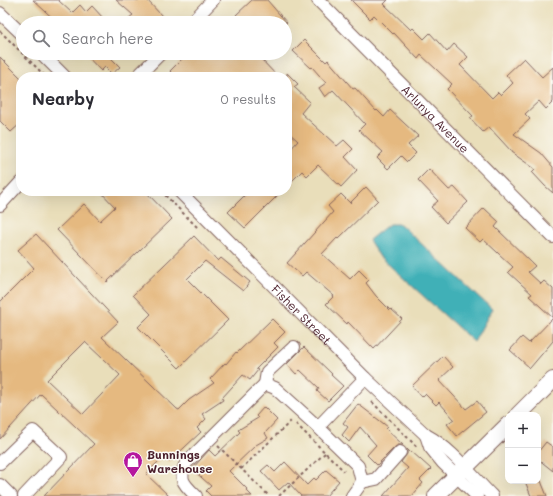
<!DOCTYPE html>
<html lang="en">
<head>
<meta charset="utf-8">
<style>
  :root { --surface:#fff; --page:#f2f2f3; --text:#2b2b33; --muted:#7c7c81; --line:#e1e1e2 }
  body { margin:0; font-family:Mali,sans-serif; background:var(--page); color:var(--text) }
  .controls { position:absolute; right:12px; bottom:12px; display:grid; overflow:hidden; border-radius:8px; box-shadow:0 4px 16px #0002 }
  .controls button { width:36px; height:36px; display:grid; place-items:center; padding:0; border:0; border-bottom:1px solid var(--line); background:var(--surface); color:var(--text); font:20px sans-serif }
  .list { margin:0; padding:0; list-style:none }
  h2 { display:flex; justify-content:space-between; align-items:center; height:52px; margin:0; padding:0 16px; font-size:17px }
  h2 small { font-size:13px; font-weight:400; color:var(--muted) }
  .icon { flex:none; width:22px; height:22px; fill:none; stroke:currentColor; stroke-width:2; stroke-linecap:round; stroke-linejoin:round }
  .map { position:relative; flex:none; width:553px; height:496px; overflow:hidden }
  .search { position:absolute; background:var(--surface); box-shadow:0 4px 16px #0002; left:16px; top:16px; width:276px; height:44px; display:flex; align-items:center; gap:10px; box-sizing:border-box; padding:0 14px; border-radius:22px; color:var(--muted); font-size:15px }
  .panel { position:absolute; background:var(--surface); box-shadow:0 4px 16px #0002; left:16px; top:72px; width:276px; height:124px; border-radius:16px }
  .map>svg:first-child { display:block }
</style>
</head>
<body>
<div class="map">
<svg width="553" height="496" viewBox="0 0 553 496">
  <rect width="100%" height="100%" fill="#fdfcf7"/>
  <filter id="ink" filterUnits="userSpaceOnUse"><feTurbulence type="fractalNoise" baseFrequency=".025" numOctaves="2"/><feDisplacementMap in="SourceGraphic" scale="8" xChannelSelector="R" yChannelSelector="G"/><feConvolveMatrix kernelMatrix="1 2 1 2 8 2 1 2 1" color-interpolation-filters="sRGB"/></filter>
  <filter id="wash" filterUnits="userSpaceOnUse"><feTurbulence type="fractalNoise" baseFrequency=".012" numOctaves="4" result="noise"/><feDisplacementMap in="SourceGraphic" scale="16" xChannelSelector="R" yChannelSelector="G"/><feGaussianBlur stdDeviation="0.9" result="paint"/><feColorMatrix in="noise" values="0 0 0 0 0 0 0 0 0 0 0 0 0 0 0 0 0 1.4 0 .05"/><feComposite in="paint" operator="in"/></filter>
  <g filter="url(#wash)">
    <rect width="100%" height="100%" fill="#e9deba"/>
    <path fill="#3fb0b7" stroke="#446871" d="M389,224H400L492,309L474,342L379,256L369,240Z"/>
    <g id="blocks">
      <path fill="#e5b980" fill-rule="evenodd" d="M33,0H58L72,13L80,5L86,12L92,6L104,19L100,23H96L91,19L87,23H58Z
        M116,0H147L163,17L157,23H134L129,18L133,15Z
        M252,0H267L287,23H243L236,15Z
        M351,0H388L384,4L411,30L413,28L424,39L430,33L447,52L454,44L468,57L460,65L492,98L498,92L501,95L513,83L506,75L524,58L542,77L553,67V102L546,109L539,101L525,114L530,119L514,134L541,153L553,167V193L545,186L532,172L535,169L511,152V151L489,127L483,132L470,118L473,116L447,89L452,84L421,55L418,59L394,33L393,34L374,15L370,19Z
        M304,40L326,62L328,60L353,89L355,88L376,111L377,110L384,117L390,110L418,136L408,145L416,153L407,162L401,156L388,169L377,158L383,152L359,130L365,124L333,90L325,97L319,88L326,83L312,67L311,68L293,51Z
        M84,53H106L120,67L112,74L105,67L101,71Z
        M188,53H266L260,58L278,77H176L170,71Z
        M0,57L21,78V123L11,132L0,121Z
        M287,73L298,84L294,87L310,102L301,113L337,146L344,140L353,149L345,157L357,170L341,187L318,165L307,176L302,171L287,186V153L298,141L287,131Z
        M429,169L449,190L454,187L468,202L446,223L431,207L438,201L418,180Z
        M366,187L378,200L338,239L337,238L322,254L350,279L359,270L369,280L366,283L376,296L390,310L391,309L402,319L374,349L348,322L347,324L326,304L334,296L306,272L302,276L287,263L333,212L328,206L341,194L350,203Z
        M100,191H145L172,219L107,282L57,230L84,204L100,221L115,207Z
        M249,191H282L245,228L228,212Z
        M484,208L499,222L495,227L535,266L528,272L541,284L544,281L553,289V318L529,296L532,294L508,272L513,267L483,239L480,242L465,228Z
        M36,234L118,322L102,337L177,409L179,410L189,400L214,383L210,379L225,363L226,364L236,352L237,353L272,319L285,332L274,343L278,347L256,369L258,370L250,380L243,375L222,398L223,400L202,414L206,419L197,428L201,432L169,462L164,456L146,474L169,496H44L94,444L41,394L0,439V302L34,268L18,250ZM85,342L120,375L83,414L47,380Z
        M194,236L218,261L221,258L250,282L243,291L205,261L187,279L228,320L179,368L138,327L151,314L133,295Z
        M553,318V341L530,368L510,350L522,337L529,343Z
        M304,347L332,374L331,375L343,386L328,401L317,391L319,388L300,370L296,374L287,364Z
        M443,356L453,367L439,380L466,409L477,401L486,412L457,436L447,424L454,419L439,402L436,405L425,394L422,397L412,386Z
        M358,404L388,427L386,429L403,445H398L395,447L377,465L367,455L376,445L360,427L349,442L342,435L348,427L343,423Z
        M264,407L277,420L265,433L268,438L256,445L229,471L247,489L246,490L252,496H211L206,491L211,486L192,469L209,450L215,456L240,432L238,430L258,418L256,416Z
        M546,442L553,447V471L538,459V452Z
        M407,449L410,452L411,451L431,469L420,480L423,483L412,496H383L408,468L401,462L407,454Z
        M285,462L307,485L314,478L316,480L326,470L339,481L326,496H301L288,482L279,490L261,471L268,465L275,472Z
        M525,481H541L547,496H531Z"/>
    </g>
  </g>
  <g filter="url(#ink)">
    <use href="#blocks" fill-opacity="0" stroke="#82625d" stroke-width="1"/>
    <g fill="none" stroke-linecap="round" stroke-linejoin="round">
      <defs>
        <g id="minor">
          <path id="s1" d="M318,0L553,237"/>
          <path d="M0,13L23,35"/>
          <path d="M191,23L213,0"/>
          <path d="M41,53L65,77"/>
          <path d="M137,77L161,53"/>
          <path id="s2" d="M179,191L365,378L426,435C452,449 471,475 492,496"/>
          <path d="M0,205L21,182"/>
          <path d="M265,384L267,372L294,347"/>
          <path d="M318,427L365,378"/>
          <path d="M426,435L430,447L443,463L477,496"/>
          <path d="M0,463L33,431L61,457L24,496"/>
          <path d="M362,482L376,479L400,452"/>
          <path d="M0,485L11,496"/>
          <path d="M196,496C184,484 178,480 186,463L265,384L275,388L318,427L358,466L362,482L352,496"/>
        </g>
        <path id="major" d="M518,415L553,380
          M436,496L508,425"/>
      </defs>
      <use href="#minor" stroke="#82625d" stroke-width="14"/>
      <use href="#major" stroke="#82625d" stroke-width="18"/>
      <path stroke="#82625d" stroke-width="2" stroke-dasharray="3 3" stroke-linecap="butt" d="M0,31L46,77
        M161,191L198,228
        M372,402L417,447
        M296,424L344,471
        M218,446L269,496
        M241,469L292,420
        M279,496L325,453"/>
      <use href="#minor" stroke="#fff" stroke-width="12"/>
      <use href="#major" stroke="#fff" stroke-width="16"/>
    </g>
  </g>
  <defs>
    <symbol id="shop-pin" viewBox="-11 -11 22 30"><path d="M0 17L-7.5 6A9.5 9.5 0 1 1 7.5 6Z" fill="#b5179e" stroke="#fdfcf7"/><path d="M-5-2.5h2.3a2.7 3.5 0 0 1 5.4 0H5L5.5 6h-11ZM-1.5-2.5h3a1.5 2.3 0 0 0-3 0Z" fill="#fff"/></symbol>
  </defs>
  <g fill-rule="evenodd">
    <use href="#shop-pin" x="122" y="450" width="22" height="30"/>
  </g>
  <g text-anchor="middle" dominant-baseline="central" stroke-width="3" stroke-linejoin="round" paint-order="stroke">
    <g font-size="12" fill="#4a1f2b" stroke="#fdfcf7">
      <text stroke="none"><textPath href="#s1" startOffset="167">Arlunya Avenue</textPath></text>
      <text stroke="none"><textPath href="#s2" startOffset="174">Fisher Street</textPath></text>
    </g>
    <g font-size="12" font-weight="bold" fill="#4a1f2b" stroke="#fdfcf7" text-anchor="start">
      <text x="147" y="454">Bunnings<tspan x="147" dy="14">Warehouse</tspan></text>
    </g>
  </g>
</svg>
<div class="controls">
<button>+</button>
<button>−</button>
</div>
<div class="search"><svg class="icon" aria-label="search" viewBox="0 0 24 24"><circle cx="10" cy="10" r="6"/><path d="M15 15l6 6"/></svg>Search here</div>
<section class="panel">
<h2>Nearby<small>0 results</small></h2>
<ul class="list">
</ul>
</section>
</div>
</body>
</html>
